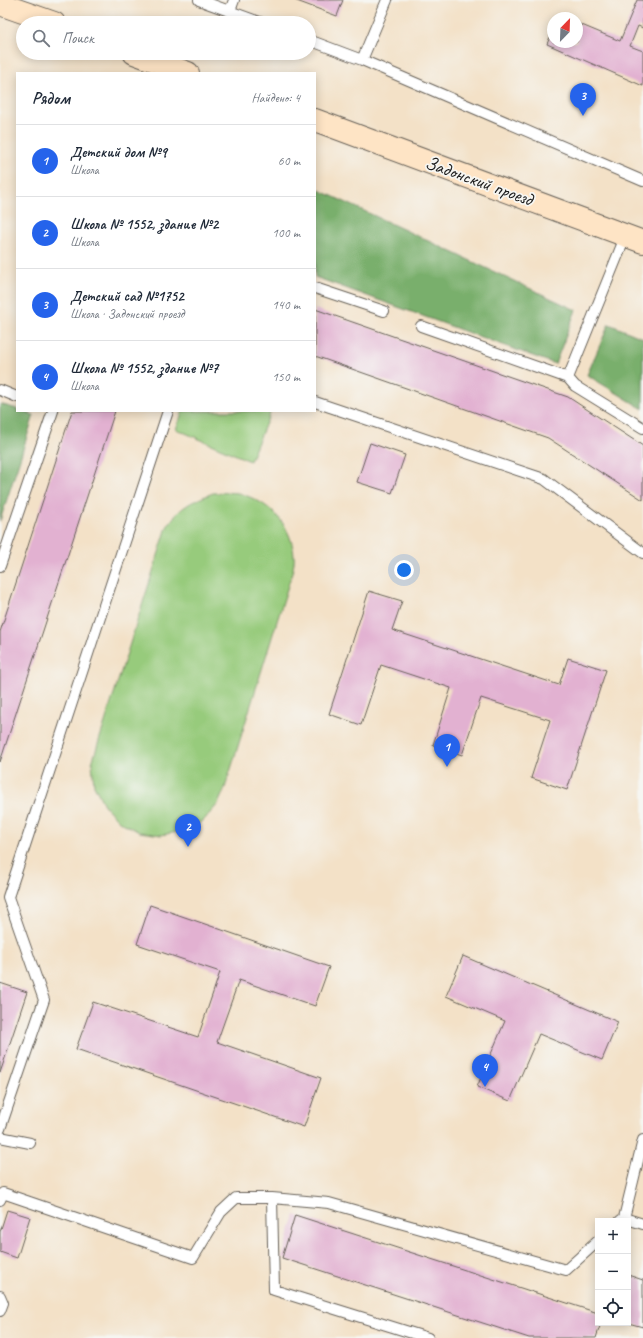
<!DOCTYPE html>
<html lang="ru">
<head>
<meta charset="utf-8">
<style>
  :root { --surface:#fff; --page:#f2f2f3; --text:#1f2937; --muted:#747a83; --line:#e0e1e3; --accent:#2563eb }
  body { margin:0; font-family:Caveat,sans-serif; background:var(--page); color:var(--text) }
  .controls { position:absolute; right:12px; bottom:12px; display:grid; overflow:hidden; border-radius:0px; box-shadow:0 2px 10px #0003 }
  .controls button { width:36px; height:36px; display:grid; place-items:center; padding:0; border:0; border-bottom:1px solid var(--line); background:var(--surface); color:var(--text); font:20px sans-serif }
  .compass { position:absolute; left:547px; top:12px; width:36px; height:36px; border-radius:50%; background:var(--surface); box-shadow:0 2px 10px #0003; rotate:23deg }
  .you { position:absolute; left:404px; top:570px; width:14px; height:14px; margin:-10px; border:3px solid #fff; border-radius:50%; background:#1a73e8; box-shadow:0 0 0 6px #1a73e833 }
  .badge { display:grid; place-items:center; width:26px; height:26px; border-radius:50%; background:var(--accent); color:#fff; font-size:13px; font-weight:700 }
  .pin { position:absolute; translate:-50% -33px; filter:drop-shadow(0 1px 2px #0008) }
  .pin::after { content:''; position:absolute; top:21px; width:14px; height:12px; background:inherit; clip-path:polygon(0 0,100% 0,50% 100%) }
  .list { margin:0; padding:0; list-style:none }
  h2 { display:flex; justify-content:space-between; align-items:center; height:52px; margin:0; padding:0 16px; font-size:17px }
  h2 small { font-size:13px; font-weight:400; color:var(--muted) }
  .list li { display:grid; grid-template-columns:26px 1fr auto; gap:12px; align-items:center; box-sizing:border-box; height:72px; padding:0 16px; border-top:1px solid var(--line) }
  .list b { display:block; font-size:15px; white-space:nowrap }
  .list p { margin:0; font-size:13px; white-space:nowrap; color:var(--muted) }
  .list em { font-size:13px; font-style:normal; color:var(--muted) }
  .icon { flex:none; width:22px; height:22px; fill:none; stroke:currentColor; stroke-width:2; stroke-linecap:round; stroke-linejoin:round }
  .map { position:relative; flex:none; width:643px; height:1338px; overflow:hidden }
  .search { position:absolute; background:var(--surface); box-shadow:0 2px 10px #0003; left:16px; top:16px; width:300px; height:44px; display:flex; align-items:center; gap:10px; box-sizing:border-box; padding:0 14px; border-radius:22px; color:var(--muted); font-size:15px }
  .panel { position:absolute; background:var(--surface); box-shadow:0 2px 10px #0003; left:16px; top:72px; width:300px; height:340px; border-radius:0px }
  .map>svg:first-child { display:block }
</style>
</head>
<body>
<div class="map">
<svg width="643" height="1338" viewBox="0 0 643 1338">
  <rect width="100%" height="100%" fill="#f6f6f2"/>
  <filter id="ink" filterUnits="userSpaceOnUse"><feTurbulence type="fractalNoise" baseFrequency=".025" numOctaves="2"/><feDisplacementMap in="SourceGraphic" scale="8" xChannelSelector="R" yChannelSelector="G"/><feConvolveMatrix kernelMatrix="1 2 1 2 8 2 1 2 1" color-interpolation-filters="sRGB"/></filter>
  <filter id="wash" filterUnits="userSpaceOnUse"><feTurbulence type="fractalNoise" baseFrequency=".012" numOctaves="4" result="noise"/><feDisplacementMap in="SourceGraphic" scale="16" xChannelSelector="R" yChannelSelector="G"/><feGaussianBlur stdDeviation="0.9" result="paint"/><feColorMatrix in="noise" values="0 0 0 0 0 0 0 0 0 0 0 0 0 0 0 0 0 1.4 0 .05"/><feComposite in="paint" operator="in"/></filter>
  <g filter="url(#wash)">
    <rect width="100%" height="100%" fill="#f3e1c7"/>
    <path fill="#97cb7c" stroke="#5a744c" d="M183,411H271L250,461L176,429Z
      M213,493C221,493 230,492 238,493C268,501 291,523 294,555C295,561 293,568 292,573L225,788L218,804L203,821L183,831L161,835L139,832L119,821L104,805L94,785L92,763L167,527C180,506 191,502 213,493Z"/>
    <path fill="#79af6c" stroke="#4a6644" d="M315,188L576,310L555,364L315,277Z
      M609,324L643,338V409L587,375Z
      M0,404L17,409V411H22L34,415L0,521Z"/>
    <g id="blocks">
      <path fill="#e2b1d1" d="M294,0H343L337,16Z
        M637,0H643V28L638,26L630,46L643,51V86L547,44L553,30V42H577V23L620,41Z
        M315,309L568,397L643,446V500L548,438L315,356Z
        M72,411H115L0,762V632Z
        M370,443L405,455L392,493L357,482Z
        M369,591L402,601L392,630L559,685L568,658L606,670L567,790L531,778L550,720L481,698L462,755L433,745L451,688L381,665L361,725L329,714Z
        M150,905L329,967L315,1006L239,980L217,1042L321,1078L304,1127L76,1049L93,1002L198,1037L220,972L137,944Z
        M463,956L618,1022L602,1060L539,1034L510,1101L477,1087L505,1021L446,996Z
        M0,983L27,992L0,1073Z
        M7,1210L30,1217L17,1258L0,1252V1232Z
        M295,1215L598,1313V1323H601L596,1338H529L282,1258Z
        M628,1275L643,1280V1327L628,1323Z"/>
    </g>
  </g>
  <g filter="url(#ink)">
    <use href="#blocks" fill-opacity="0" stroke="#676158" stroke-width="1"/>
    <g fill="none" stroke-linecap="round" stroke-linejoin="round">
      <defs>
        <path id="lane" d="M199,0L262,23
          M230,11L234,0
          M309,40L362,60L643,181
          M362,60L387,0
          M315,288L384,311
          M421,326L568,378L626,235
          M568,378L575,386L643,428
          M0,390L17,397
          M315,402L544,479L643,553
          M0,566L53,411
          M0,1129L44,1000L8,897L168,411
          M0,1137L30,1143
          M272,1198L274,1290L428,1338
          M0,1200L3,1193L193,1258L221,1212L236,1198H272L329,1203L566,1270L598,1241
          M624,1218L643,1224
          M620,1221L624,1218L643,1140
          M0,1296L3,1303L0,1311"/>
        <path id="secondary" d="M0,4L54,23
          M134,53L188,73
          M315,120L643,242"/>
      </defs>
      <use href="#lane" stroke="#676158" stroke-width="12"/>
      <use href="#secondary" stroke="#676158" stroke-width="24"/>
      <use href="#lane" stroke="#fff" stroke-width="10"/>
      <use href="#secondary" stroke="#fee4c5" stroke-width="22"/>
    </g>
  </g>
  <g text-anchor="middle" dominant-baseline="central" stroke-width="3.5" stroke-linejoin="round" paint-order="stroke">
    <g font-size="19" fill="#1c1c1c" stroke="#f6f6f2">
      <text transform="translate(479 181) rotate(20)">Задонский проезд</text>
    </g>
  </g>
</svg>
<div class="controls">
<button>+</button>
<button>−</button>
<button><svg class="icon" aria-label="locate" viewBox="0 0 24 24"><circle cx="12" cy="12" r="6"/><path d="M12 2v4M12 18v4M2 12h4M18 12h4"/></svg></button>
</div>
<svg class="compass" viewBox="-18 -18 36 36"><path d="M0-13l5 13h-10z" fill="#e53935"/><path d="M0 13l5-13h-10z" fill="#747a83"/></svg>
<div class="you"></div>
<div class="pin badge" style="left:447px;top:767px">1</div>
<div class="pin badge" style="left:188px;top:847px">2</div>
<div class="pin badge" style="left:583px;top:116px">3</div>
<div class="pin badge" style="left:485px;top:1087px">4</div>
<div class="search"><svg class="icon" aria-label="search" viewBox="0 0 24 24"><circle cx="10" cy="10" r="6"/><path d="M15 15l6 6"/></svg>Поиск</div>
<section class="panel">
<h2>Рядом<small>Найдено: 4</small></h2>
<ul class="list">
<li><span class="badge">1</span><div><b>Детский дом №9</b><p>Школа</p></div><em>60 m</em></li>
<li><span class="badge">2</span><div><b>Школа № 1552, здание №2</b><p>Школа</p></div><em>100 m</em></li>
<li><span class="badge">3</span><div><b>Детский сад №1752</b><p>Школа · Задонский проезд</p></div><em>140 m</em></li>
<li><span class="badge">4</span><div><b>Школа № 1552, здание №7</b><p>Школа</p></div><em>150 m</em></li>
</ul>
</section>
</div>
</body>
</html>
